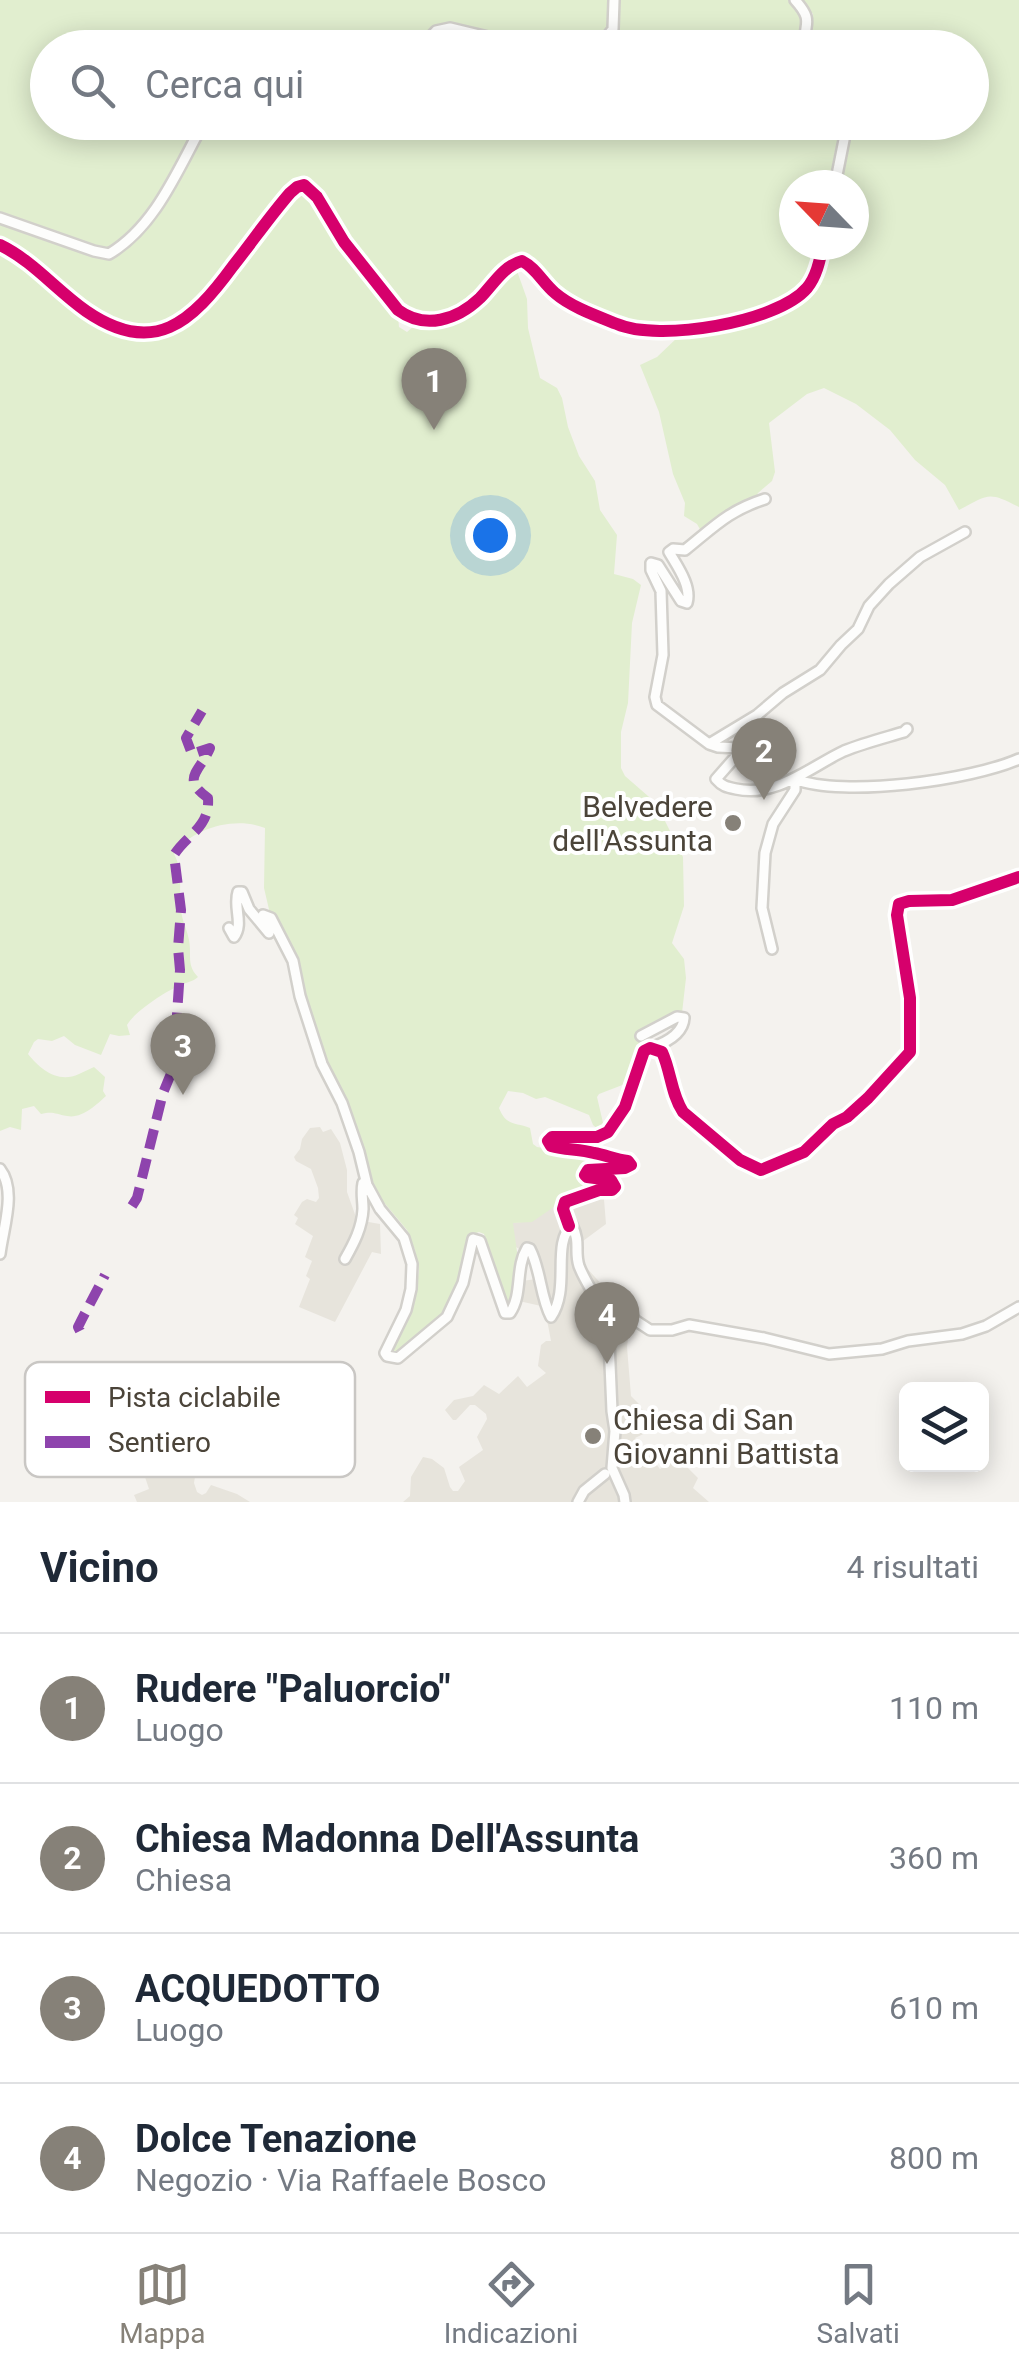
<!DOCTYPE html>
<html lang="it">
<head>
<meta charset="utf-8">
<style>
  :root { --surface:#fff; --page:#f6f6f7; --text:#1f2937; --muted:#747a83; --line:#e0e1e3; --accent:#868178 }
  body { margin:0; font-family:Roboto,sans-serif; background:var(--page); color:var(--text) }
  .controls { position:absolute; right:30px; bottom:30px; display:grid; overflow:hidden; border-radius:15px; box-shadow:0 5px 25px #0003 }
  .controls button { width:90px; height:90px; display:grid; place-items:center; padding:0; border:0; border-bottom:2px solid var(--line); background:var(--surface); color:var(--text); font:50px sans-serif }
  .compass { position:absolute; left:779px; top:170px; width:90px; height:90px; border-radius:50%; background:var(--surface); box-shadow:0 5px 25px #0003; rotate:295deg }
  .you { position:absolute; left:490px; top:535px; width:35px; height:35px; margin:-25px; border:8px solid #fff; border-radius:50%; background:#1a73e8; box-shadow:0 0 0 15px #1a73e833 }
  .badge { display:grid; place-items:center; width:65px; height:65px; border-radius:50%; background:var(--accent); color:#fff; font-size:32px; font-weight:700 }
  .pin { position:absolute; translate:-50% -82px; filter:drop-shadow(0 2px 5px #0008) }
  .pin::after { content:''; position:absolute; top:52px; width:35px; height:30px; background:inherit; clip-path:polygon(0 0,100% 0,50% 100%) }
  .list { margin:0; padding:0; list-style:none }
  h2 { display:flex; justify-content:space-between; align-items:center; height:130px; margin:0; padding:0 40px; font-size:42px }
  h2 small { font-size:32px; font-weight:400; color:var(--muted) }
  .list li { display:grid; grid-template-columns:65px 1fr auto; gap:30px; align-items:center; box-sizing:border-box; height:150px; padding:0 40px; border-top:2px solid var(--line) }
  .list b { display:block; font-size:38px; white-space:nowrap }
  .list p { margin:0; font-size:32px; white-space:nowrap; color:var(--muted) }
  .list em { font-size:32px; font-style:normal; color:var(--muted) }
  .icon { flex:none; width:55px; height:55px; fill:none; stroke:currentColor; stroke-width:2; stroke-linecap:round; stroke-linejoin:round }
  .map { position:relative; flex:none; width:1019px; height:1502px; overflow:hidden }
  .search { position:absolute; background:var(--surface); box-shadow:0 5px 25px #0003; left:30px; right:30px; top:30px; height:110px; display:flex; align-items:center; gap:25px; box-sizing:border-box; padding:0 35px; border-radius:55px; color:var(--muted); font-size:38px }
  .sheet { height:730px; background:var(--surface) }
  nav { display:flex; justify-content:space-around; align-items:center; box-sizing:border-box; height:140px; border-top:2px solid var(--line); background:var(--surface); font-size:28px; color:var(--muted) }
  nav a { display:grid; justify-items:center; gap:5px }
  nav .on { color:var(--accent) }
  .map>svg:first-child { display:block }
</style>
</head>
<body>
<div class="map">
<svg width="1019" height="1502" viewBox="0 0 1019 1502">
  <rect width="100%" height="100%" fill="#f4f2ee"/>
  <path fill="#e7e4dc" d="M320,1127L323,1132L331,1129L340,1143L347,1170V1192L357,1220L380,1224L381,1254L372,1252L335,1322L299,1307L310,1279L306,1276L312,1261L305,1257L313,1236L295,1224L298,1218L294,1215L302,1202L307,1199L316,1202L319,1198L318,1188L311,1169L296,1161L294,1157L300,1149L302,1139L310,1128Z
    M603,1187L606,1224L583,1241V1264L617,1301L630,1322L627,1347L631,1396L639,1404L654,1429L635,1438L660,1469L669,1463H683L698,1478L693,1488L709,1502H403L410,1496L411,1477L423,1457L432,1459L444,1468L450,1487L453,1491H458L465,1481L459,1467L483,1450L477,1437L487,1419L486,1414L475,1405H470L456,1420H453L445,1410L454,1400L473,1396L484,1385L499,1394L518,1376L527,1387L546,1373L538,1366L541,1345L546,1341H551L548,1325L541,1306L519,1301L521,1281L537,1279L533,1264L527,1254L516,1247L512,1223L532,1221L564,1199Z
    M154,1439L160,1446L163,1469L168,1476L172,1473V1456L198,1457L194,1483L197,1492L202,1495L206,1493L211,1485L237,1494L250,1502H137L134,1495L149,1489L142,1468L136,1462L134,1453L144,1441Z"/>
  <path fill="#e1eecf" d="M0,0H610C610,16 611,33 597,43C575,60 478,31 450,24L434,28L414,47L48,48V122L200,123C175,166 153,224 108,250L0,214Z
    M619,0H788C811,25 796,22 802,47L605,48L618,30Z
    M801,0H1019V507C988,491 989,494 959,510L945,485L915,460L890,430L856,404L824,388L807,394L769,423L775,472L772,481L758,493L750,510L735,514L685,545L701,531L697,524L684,516L685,503L673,474L659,412L640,365L657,357L679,336L710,333L761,321L795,305L813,292L821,278L827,245H854V185H838L849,131L847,123L972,122V48L812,47L813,14Z
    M450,33L513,47L426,48L439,36Z
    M838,122L839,140L831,185H794V245H819C816,260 812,277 801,287C771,318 672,333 631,324C609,320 587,305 567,295C550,284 541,264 523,256C490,262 479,307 439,315C424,318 414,316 401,307C383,284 363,261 347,237C334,218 325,192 304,180L295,182L287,189C269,211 252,234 235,256C194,311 156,357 86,305C55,283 37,258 0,242V223C20,229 95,261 110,258C147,250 191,155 210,123Z
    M302,190L306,193L350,258L398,316L399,327L407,332L415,325L432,327L457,322L516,268L527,299L528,328L540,378L557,388L562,398L568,427L579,456L595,481L600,510L617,535L614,574L633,579L641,585L632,623L628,703L621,732V768L625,776L656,803L683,857L684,906L672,943L684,959L686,978L682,1013L672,1014L644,1040L625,1084L599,1094L597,1097L604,1127L600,1131L593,1125L589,1115L545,1097L536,1099L523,1093L508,1091L499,1108C506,1126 515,1122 530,1128L533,1144L537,1147L601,1157L607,1162L581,1168L579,1176L587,1181L609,1183L564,1200L532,1222L513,1223L518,1259L512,1304L510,1305L507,1302L484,1234L479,1232L471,1235C466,1251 465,1267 460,1283C450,1314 424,1336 396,1352L391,1350L392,1347L413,1302L419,1271L415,1250L407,1230L376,1193L342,1095L327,1070L308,1010L297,963L271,918L264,888L265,828C235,816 192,828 174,854C184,872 178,890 181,910C182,921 187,929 189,940C192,956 186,965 198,977C194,981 188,982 183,984C167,990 134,1012 127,1025L130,1035L119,1036L110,1034L101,1055L75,1045L64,1036L52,1041L38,1039L34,1042L28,1054C40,1069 58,1084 79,1074C84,1072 89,1069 94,1067L105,1077L103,1091L106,1096C96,1105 82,1119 67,1116C55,1114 53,1111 41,1114L34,1106L22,1109L21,1130L10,1127L0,1131V252L15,261L97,321L124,334L154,336L182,326L203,310L292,195Z"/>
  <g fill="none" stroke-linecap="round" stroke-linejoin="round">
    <defs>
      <path id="minor" d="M795,0C817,24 800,24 807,48
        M420,48L436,31L450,28L534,48
        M598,48L613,29L614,0
        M835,185L844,140L843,122
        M0,218L94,251L109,254C156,226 178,169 204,122
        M0,245C33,261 56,290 86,311C154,358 192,322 233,266C252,242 270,216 290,193L297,187L304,185L317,197L344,242L398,310C425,330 457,320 480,298C493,285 503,266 522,261C536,268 543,283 555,293C571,307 597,316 617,324C658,342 777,323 807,288C817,276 820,259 823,245
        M765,499C728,511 715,526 685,550L673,549L669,552C677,566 692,586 687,603L681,601L658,565L651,563V570L661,591L663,655L655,697L657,705L709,744L718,747L739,748L738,754L716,779C722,786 726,787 736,789C776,798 810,767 844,751C864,743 884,738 904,732L907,729
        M709,744L757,715L783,693L820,670L841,645L858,629L869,606L889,584L920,557L965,532
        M229,928L234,937C244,924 233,907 238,892H242L249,909L269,933L263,915L271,918L293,961L300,996L322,1064L342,1103L359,1152L367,1185
        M772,949L762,908L765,853L773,824L795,790V779C843,798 972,780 1019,759
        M641,1036L677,1017L684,1018C683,1034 667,1042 653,1047
        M0,1169C17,1191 3,1228 0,1254
        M569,1226L563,1209L565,1202L599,1190H612L615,1187L611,1180L587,1177L585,1175L588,1170L625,1168L631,1165L628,1161C616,1160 606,1155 594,1153C580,1149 565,1150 551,1146L548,1141L552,1137H597L608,1132L625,1107L644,1051L650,1048L662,1052C671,1071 671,1094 683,1112L740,1160L761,1170L804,1152L833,1124L847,1117L868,1098L910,1052V998L897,915L899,904L909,901L952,900L1019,877
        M345,1259C354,1243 362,1228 363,1209C363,1200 361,1192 363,1183L367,1185L380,1209L404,1238L412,1264L411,1289L406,1310L385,1353L387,1356L398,1358L447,1317L463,1283L473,1239L480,1241L505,1313H510C523,1294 515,1268 527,1248L530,1249C541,1270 540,1296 551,1317C571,1288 551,1244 572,1225C581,1243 574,1251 579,1266C585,1282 596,1296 603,1312L608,1317
        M578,1502L584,1491L605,1474
        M625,1502L624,1495L612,1468L615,1431L612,1411L608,1317L612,1310L621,1311L650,1330H672L689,1325L764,1338L829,1354L882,1349L908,1341L962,1334L986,1326L1019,1307"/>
    </defs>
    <use href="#minor" stroke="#d2d0cb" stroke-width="14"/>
    <use href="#minor" stroke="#fdfdfc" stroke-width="9"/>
    <path stroke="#8e44ad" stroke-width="10" stroke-dasharray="20 10" stroke-linecap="butt" d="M132,1206L137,1198L163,1093L172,1071L174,1059L180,970L178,948L181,910L174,855C187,834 210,828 208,798C180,778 200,772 210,748L192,754L186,738L202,711
      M80,1331L78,1327L82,1319L105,1275"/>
    <defs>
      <path id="cycleway" d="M0,245C33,261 56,290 86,311C154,358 192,322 233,266C252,242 270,216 290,193L297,187L304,185L317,197L344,242L398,310C425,330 457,320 480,298C493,285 503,266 522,261C536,268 543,283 555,293C571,307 597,316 617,324C658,342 777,323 807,288C817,276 820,259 823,245
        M569,1226L563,1209L565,1202L599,1190H612L615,1187L611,1180L587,1177L585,1175L588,1170L625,1168L631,1165L628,1161C616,1160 606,1155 594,1153C580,1149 565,1150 551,1146L548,1141L552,1137H597L608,1132L625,1107L644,1051L650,1048L662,1052C671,1071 671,1094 683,1112L740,1160L761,1170L804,1152L833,1124L847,1117L868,1098L910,1052V998L897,915L899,904L909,901L952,900L1019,877"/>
    </defs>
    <use href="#cycleway" stroke="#fff" stroke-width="19"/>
    <use href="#cycleway" stroke="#d6006c" stroke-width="12"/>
  </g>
  <g fill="#868178" stroke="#fff" stroke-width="4">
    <circle cx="733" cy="823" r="10"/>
    <circle cx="593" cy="1436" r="10"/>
  </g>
  <g text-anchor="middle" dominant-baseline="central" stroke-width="8" stroke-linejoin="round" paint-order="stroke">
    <g font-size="30" fill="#4b4439" stroke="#fff" text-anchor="end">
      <text x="713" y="806">Belvedere<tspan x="713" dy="34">dell'Assunta</tspan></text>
      <text x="613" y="1419" text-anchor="start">Chiesa di San<tspan x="613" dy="34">Giovanni Battista</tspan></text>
    </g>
  </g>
  <rect x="25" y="1362" width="330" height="115" rx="15" fill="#fff" stroke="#c9c7c4" stroke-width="2.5"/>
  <rect x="45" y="1391" width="45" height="12" fill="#d6006c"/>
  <rect x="45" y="1436" width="45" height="12" fill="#8e44ad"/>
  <g font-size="28" fill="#4b4439">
    <text x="108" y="1407">Pista ciclabile</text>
    <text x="108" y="1452">Sentiero</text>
  </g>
</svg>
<div class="controls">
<button><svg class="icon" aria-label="layers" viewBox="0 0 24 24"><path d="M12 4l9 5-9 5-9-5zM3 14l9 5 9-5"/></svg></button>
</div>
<svg class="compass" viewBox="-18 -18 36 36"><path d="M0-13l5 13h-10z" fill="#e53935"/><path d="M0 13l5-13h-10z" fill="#747a83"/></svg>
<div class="you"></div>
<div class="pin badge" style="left:434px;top:430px">1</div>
<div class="pin badge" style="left:764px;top:800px">2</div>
<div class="pin badge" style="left:183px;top:1095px">3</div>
<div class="pin badge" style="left:607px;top:1364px">4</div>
<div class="search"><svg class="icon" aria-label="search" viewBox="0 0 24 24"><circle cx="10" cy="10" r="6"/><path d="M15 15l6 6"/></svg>Cerca qui</div>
</div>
<section class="sheet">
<h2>Vicino<small>4 risultati</small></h2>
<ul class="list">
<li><span class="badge">1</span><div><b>Rudere &quot;Paluorcio&quot;</b><p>Luogo</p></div><em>110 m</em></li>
<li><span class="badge">2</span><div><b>Chiesa Madonna Dell'Assunta</b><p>Chiesa</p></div><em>360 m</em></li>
<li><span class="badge">3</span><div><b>ACQUEDOTTO</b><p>Luogo</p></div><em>610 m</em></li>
<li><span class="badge">4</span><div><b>Dolce Tenazione</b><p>Negozio · Via Raffaele Bosco</p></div><em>800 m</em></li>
</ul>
</section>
<nav>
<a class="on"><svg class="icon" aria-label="map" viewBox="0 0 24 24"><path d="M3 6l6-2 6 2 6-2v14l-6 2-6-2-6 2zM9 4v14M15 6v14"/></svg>Mappa</a>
<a><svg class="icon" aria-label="directions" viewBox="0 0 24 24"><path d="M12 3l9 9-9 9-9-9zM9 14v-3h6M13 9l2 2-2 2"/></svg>Indicazioni</a>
<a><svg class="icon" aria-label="saved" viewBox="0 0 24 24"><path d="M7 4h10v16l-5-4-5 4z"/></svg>Salvati</a>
</nav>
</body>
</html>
